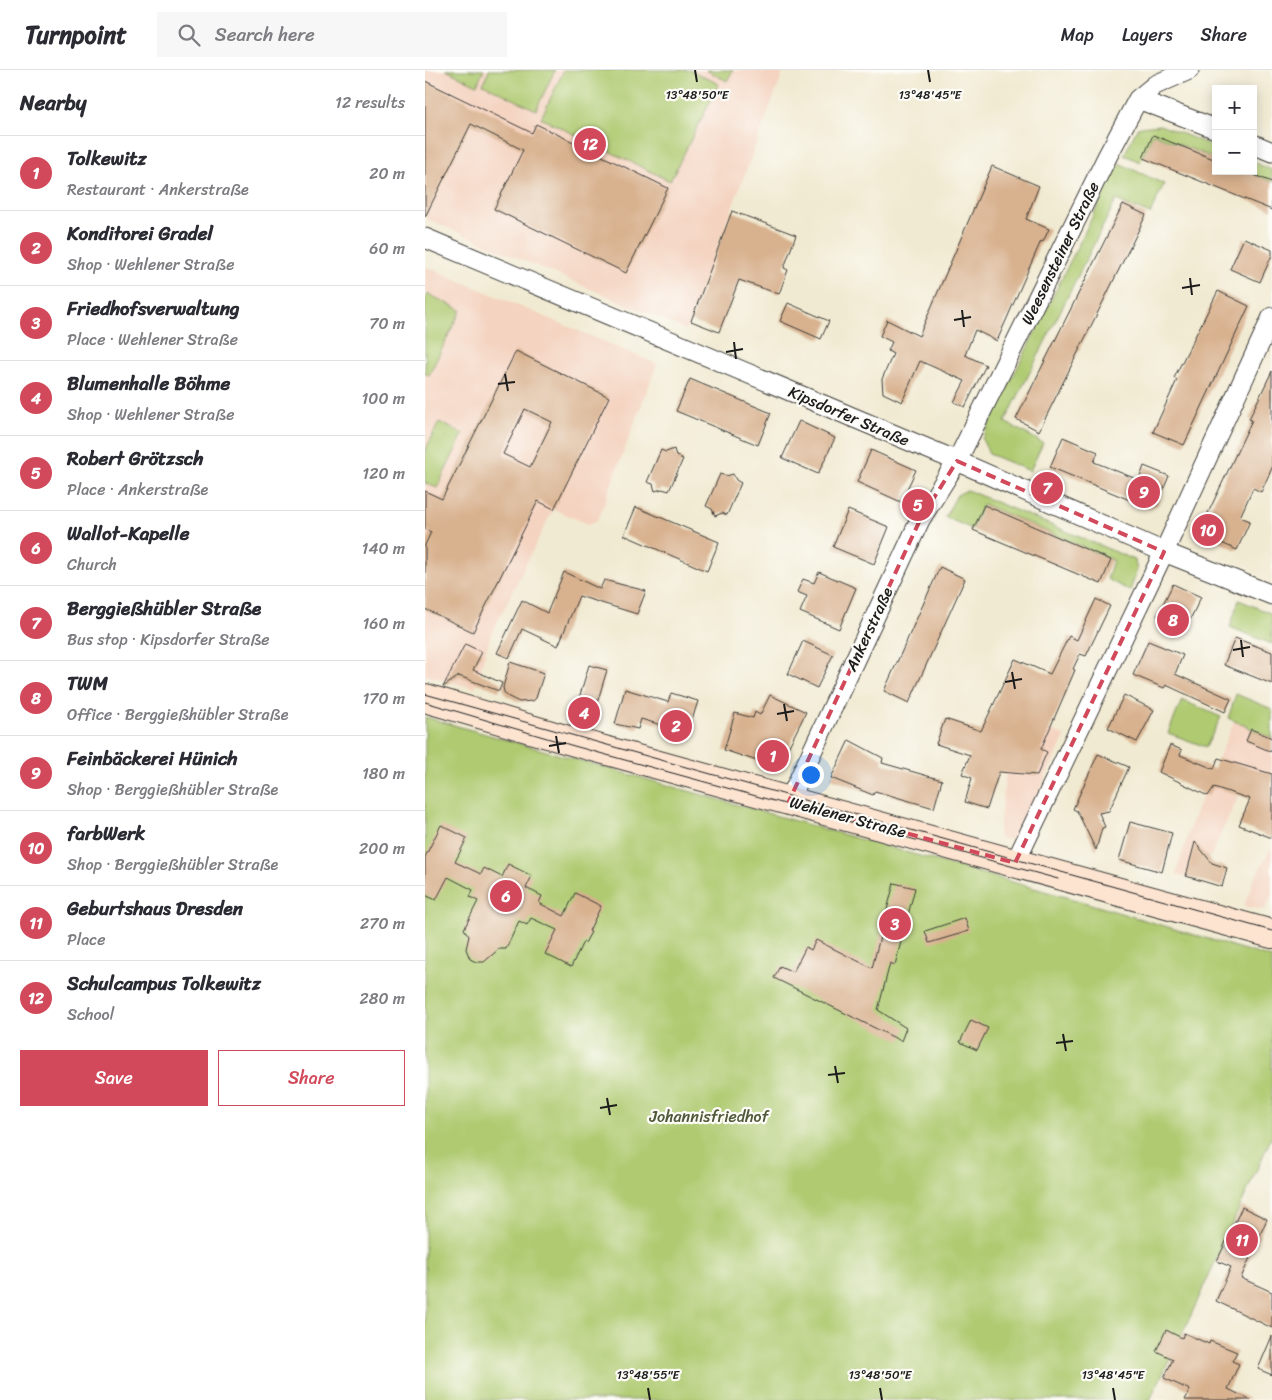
<!DOCTYPE html>
<html lang="en">
<head>
<meta charset="utf-8">
<style>
  :root { --surface:#fff; --page:#f7f7f7; --text:#2b2b33; --muted:#7c7c81; --line:#e1e1e2; --accent:#d1495b }
  body { margin:0; font-family:Sriracha,sans-serif; background:var(--page); color:var(--text) }
  .controls { position:absolute; right:15px; top:15px; display:grid; overflow:hidden; border-radius:0px; box-shadow:0 2px 12px #0003 }
  .controls button { width:45px; height:45px; display:grid; place-items:center; padding:0; border:0; border-bottom:1px solid var(--line); background:var(--surface); color:var(--text); font:25px sans-serif }
  .you { position:absolute; left:385px; top:704px; width:18px; height:18px; margin:-12px; border:4px solid #fff; border-radius:50%; background:#1a73e8; box-shadow:0 0 0 8px #1a73e833 }
  .badge { display:grid; place-items:center; width:32px; height:32px; border-radius:50%; background:var(--accent); color:#fff; font-size:16px; font-weight:700 }
  .pin { position:absolute; translate:-50% -50%; border:2px solid #fff; box-shadow:0 1px 5px #0006 }
  .list { margin:0; padding:0; list-style:none }
  h2 { display:flex; justify-content:space-between; align-items:center; height:65px; margin:0; padding:0 20px; font-size:21px }
  h2 small { font-size:16px; font-weight:400; color:var(--muted) }
  .list li { display:grid; grid-template-columns:32px 1fr auto; gap:15px; align-items:center; box-sizing:border-box; height:75px; padding:0 20px; border-top:1px solid var(--line) }
  .list b { display:block; font-size:19px; white-space:nowrap }
  .list p { margin:0; font-size:16px; white-space:nowrap; color:var(--muted) }
  .list em { font-size:16px; font-style:normal; color:var(--muted) }
  .actions { display:flex; gap:10px; padding:15px 20px }
  .actions a { flex:1; padding:11px 0; border:1px solid var(--accent); border-radius:0px; text-align:center; font-size:18px; color:var(--accent) }
  .actions .main { background:var(--accent); color:#fff }
  .icon { flex:none; width:28px; height:28px; fill:none; stroke:currentColor; stroke-width:2; stroke-linecap:round; stroke-linejoin:round }
  .map { position:relative; flex:none; width:847px; height:1330px; overflow:hidden }
  header { display:flex; align-items:center; gap:30px; box-sizing:border-box; height:70px; padding:0 25px; background:var(--surface); border-bottom:1px solid var(--line) }
  header strong { font-size:24px }
  nav { display:flex; gap:28px; margin-inline-start:auto; font-size:18px }
  .search { width:350px; height:45px; background:var(--page); display:flex; align-items:center; gap:12px; box-sizing:border-box; padding:0 18px; border-radius:0px; color:var(--muted); font-size:19px }
  main { display:flex }
  aside { flex:1; background:var(--surface) }
  .map>svg:first-child { display:block }
</style>
</head>
<body>
<header>
<strong>Turnpoint</strong>
<div class="search"><svg class="icon" aria-label="search" viewBox="0 0 24 24"><circle cx="10" cy="10" r="6"/><path d="M15 15l6 6"/></svg>Search here</div>
<nav><a>Map</a><a>Layers</a><a>Share</a></nav>
</header>
<main>
<aside>
<h2>Nearby<small>12 results</small></h2>
<ul class="list">
<li><span class="badge">1</span><div><b>Tolkewitz</b><p>Restaurant · Ankerstraße</p></div><em>20 m</em></li>
<li><span class="badge">2</span><div><b>Konditorei Gradel</b><p>Shop · Wehlener Straße</p></div><em>60 m</em></li>
<li><span class="badge">3</span><div><b>Friedhofsverwaltung</b><p>Place · Wehlener Straße</p></div><em>70 m</em></li>
<li><span class="badge">4</span><div><b>Blumenhalle Böhme</b><p>Shop · Wehlener Straße</p></div><em>100 m</em></li>
<li><span class="badge">5</span><div><b>Robert Grötzsch</b><p>Place · Ankerstraße</p></div><em>120 m</em></li>
<li><span class="badge">6</span><div><b>Wallot-Kapelle</b><p>Church</p></div><em>140 m</em></li>
<li><span class="badge">7</span><div><b>Berggießhübler Straße</b><p>Bus stop · Kipsdorfer Straße</p></div><em>160 m</em></li>
<li><span class="badge">8</span><div><b>TWM</b><p>Office · Berggießhübler Straße</p></div><em>170 m</em></li>
<li><span class="badge">9</span><div><b>Feinbäckerei Hünich</b><p>Shop · Berggießhübler Straße</p></div><em>180 m</em></li>
<li><span class="badge">10</span><div><b>farbWerk</b><p>Shop · Berggießhübler Straße</p></div><em>200 m</em></li>
<li><span class="badge">11</span><div><b>Geburtshaus Dresden</b><p>Place</p></div><em>270 m</em></li>
<li><span class="badge">12</span><div><b>Schulcampus Tolkewitz</b><p>School</p></div><em>280 m</em></li>
</ul>
<div class="actions"><a class="main">Save</a><a>Share</a></div>
</aside>
<div class="map">
<svg width="847" height="1330" viewBox="0 0 847 1330">
  <rect width="100%" height="100%" fill="#fdfcf7"/>
  <filter id="ink" filterUnits="userSpaceOnUse"><feTurbulence type="fractalNoise" baseFrequency=".02" numOctaves="2"/><feDisplacementMap in="SourceGraphic" scale="10" xChannelSelector="R" yChannelSelector="G"/><feConvolveMatrix kernelMatrix="1 2 1 2 8 2 1 2 1" color-interpolation-filters="sRGB"/></filter>
  <filter id="wash" filterUnits="userSpaceOnUse"><feTurbulence type="fractalNoise" baseFrequency=".0096" numOctaves="4" result="noise"/><feDisplacementMap in="SourceGraphic" scale="20" xChannelSelector="R" yChannelSelector="G"/><feGaussianBlur stdDeviation="1.12" result="paint"/><feColorMatrix in="noise" values="0 0 0 0 0 0 0 0 0 0 0 0 0 0 0 0 0 1.4 0 .05"/><feComposite in="paint" operator="in"/></filter>
  <g filter="url(#wash)">
    <rect width="100%" height="100%" fill="#f1ead2"/>
    <path fill="#f4d3c0" d="M0,0H359L261,260L0,148Z
      M0,196L232,294L174,447L171,451L163,454L128,439L65,567L50,618L0,605Z
      M588,643L640,666L592,767L583,770L573,767Z
      M809,651L847,668V716L814,725L785,787L781,786L775,790L769,809L751,804L766,754Z
      M847,777V824L840,840L819,836L828,811Z"/>
    <path fill="#afca71" stroke="#667346" d="M21,0H59L52,15Z
      M64,0H130L111,40L58,14Z
      M139,0H265L294,14L245,111L116,48Z
      M281,0H308L302,11Z
      M735,55L791,77V89L728,64L715,92L699,85L713,57Z
      M828,92L847,100V112L821,101H828Z
      M694,93L739,114L725,144L691,130L580,352L618,373L605,401L564,384L557,369Z
      M3,224L36,240L4,305L0,303V230Z
      M14,352L38,364L12,418L0,413V381Z
      M542,420L710,490L712,500L705,521L682,509L688,490L558,434L547,459L520,447L532,425Z
      M814,530L847,544V574L805,557Z
      M811,624L847,639V668L803,648Z
      M757,630L796,647L781,677L743,663Z
      M0,647L662,833L847,888V1066L762,1254L725,1330H0Z"/>
    <g id="blocks">
      <path fill="#d8b18e" fill-rule="evenodd" d="M0,11L107,63L111,54L243,118L201,203L69,139L98,80L46,54L0,147Z
        M728,65L791,90V101H819L847,112V140L718,88Z
        M567,96L614,116L601,149L624,159L618,172L616,171L572,271L550,260L540,285L561,295L540,337L529,332L540,311L495,291L477,332L458,323L457,309L468,284L463,281L467,272L455,266L462,250L494,266Z
        M698,134L721,145L614,361L591,349Z
        M307,141L371,165L359,198L363,200L354,224L314,210L294,262L266,251Z
        M819,168L847,180V185L835,212L805,199Z
        M793,221L824,236L759,375L728,362L752,310L749,308Z
        M363,233L404,251L396,269L355,251Z
        M91,281L184,327L129,439L113,431L48,562L0,539V475L6,462L0,459V421L17,429ZM100,339L127,352L105,397L78,384Z
        M847,301V398L836,422L828,418L815,447L825,451L812,480L779,465L776,458L827,350L824,349Z
        M265,309L346,343L333,375L251,341Z
        M374,351L410,368L393,404L357,388Z
        M638,367L673,382L669,392L714,410L719,396L744,406L732,435L724,438L625,397Z
        M249,379L251,386L258,389L244,421L237,419L230,421L228,414L222,412L236,380L241,382Z
        M446,380L491,400L476,432L432,412Z
        M295,404L301,406L308,404L311,410L316,413L302,445L297,443L290,446L287,439L281,436Z
        M559,435L686,490L676,514L548,460Z
        M211,437L294,472L282,501L199,465Z
        M423,440L464,457L449,494L408,477Z
        M515,497L540,509L484,633L459,621Z
        M139,502L175,519L179,510L221,521L212,544L154,526L133,576L97,559L84,588L72,583L97,530L122,543Z
        M394,502L431,518L414,559L375,542L382,526L372,522L378,509L389,513Z
        M748,514L776,527L760,560L732,546Z
        M671,529L685,536L661,586L655,584L648,599L650,600L616,679L622,682L612,705L574,702L562,739L540,732L547,708L537,704L545,685L511,674L520,649L556,661L590,589L625,604L644,566L652,570Z
        M810,568L847,582V614L799,595Z
        M378,571L408,585L392,618L363,604Z
        M723,571L758,585L750,604L806,629L800,642L741,615L739,618L708,605Z
        M40,574L57,582L48,600L77,613L74,621L34,606L18,617Z
        M85,592L119,603L111,628L108,631L94,632L82,626L79,622L78,617Z
        M164,595L182,600L167,650L149,645Z
        M200,619L243,632L246,623L273,631L263,663L216,649L213,659L190,654Z
        M345,625L381,642L353,698L299,680L310,643L328,648L330,642L335,645Z
        M699,625L729,640L712,672L683,658Z
        M826,659L847,668V682L821,671Z
        M424,670L458,688L457,693L517,710L509,738L450,721L448,725L406,708Z
        M745,675L757,680L755,685L789,699L793,688L847,704V768L814,755L825,729L789,717L783,726L734,702Z
        M673,684L704,697L684,741L674,743L680,757L677,758L671,780L652,741L648,739Z
        M705,752L747,763L737,802L694,790Z
        M16,755L42,768L30,792L56,804L59,798L77,807L83,794L107,806L101,818L117,826L114,833L139,846L150,823L176,836L164,861L166,862L160,873L158,872L146,897L120,884L132,860L106,848L102,855L94,851L81,879H74L59,892H51L45,889L41,879L44,866L39,859L53,831L45,827L48,820L23,807L11,830L0,825V787Z
        M770,772L787,793L802,798L797,817L761,806Z
        M469,813L490,818L470,895L465,893L453,940L481,958L476,971L349,908L355,896L368,902L381,877L386,880L391,870L447,898Z
        M540,848L544,861L504,873L500,861Z
        M546,950L563,958L552,980L535,972Z
        M817,1137L842,1149L816,1208L847,1222V1258L791,1231L806,1197L792,1191Z
        M741,1260L757,1268L759,1263L784,1274L785,1271L812,1282L807,1291L814,1294L803,1319L826,1330H760L765,1320L739,1308L748,1289L731,1281Z
        M847,1266V1305L833,1299Z"/>
    </g>
  </g>
  <g filter="url(#ink)">
    <use href="#blocks" fill-opacity="0" stroke="#3c3b37" stroke-width="1"/>
    <g fill="none" stroke-linecap="round" stroke-linejoin="round">
      <defs>
        <path id="street" d="M713,29L791,59
          M828,74L847,82
          M0,168L532,391L739,482L847,525
          M364,731L495,450L532,391L683,85L713,29L730,15L764,0
          M590,793L739,482L847,247"/>
        <path id="secondary" d="M0,628L150,672L847,864"/>
      </defs>
      <use href="#street" stroke="#3c3b37" stroke-width="21"/>
      <use href="#secondary" stroke="#3c3b37" stroke-width="30"/>
      <use href="#street" stroke="#fff" stroke-width="19"/>
      <use href="#secondary" stroke="#fde4d1" stroke-width="28"/>
      <path stroke="#1c1c1c" stroke-width="1" d="M0,624L847,861
        M0,632L149,676L633,809"/>
    </g>
  </g>
  <path fill="none" stroke="#d1495b" stroke-width="4" stroke-dasharray="10 6" stroke-linejoin="round" d="M532,391L739,482L590,793L364,731L495,450Z"/>
  <path fill="none" stroke="#1c1c1c" stroke-width="2" d="M270,0L272,12M503,0L505,12M765,208L767,225M757,218L775,215M537,240L539,257M529,250L546,247M309,272L311,289M301,282L318,279M80,304L83,321M73,314L90,312M816,570L818,587M808,580L825,577M587,602L590,619M580,612L597,609M359,634L362,651M352,644L369,641M131,666L134,683M124,676L141,673M638,964L641,981M631,973L648,971M410,996L413,1013M403,1005L420,1003M182,1028L185,1045M175,1038L192,1035M223,1318L225,1330M455,1318L457,1330M688,1318L690,1330"/>
  <g text-anchor="middle" dominant-baseline="central" stroke-width="4.5" stroke-linejoin="round" paint-order="stroke">
    <g font-size="16" fill="#1c1c1c" stroke="#fdfcf7">
      <text transform="translate(635 183) rotate(-64)">Weesensteiner Straße</text>
      <text transform="translate(424 346) rotate(23)">Kipsdorfer Straße</text>
      <text transform="translate(444 559) rotate(-65)">Ankerstraße</text>
      <text transform="translate(423 747) rotate(15)">Wehlener Straße</text>
    </g>
    <g font-size="16" fill="#4f593a" stroke="#fdfcf7">
      <text x="284" y="1046">Johannisfriedhof</text>
    </g>
  </g>
  <g font-size="12" text-anchor="middle" fill="#1c1c1c" stroke="#fdfcf7" stroke-width="4.5" stroke-linejoin="round" paint-order="stroke">
    <text x="272" y="29">13°48'50"E</text>
    <text x="505" y="29">13°48'45"E</text>
    <text x="223" y="1309">13°48'55"E</text>
    <text x="455" y="1309">13°48'50"E</text>
    <text x="688" y="1309">13°48'45"E</text>
  </g>
</svg>
<div class="controls">
<button>+</button>
<button>−</button>
</div>
<div class="you"></div>
<div class="pin badge" style="left:348px;top:686px">1</div>
<div class="pin badge" style="left:251px;top:656px">2</div>
<div class="pin badge" style="left:470px;top:854px">3</div>
<div class="pin badge" style="left:159px;top:643px">4</div>
<div class="pin badge" style="left:493px;top:435px">5</div>
<div class="pin badge" style="left:81px;top:826px">6</div>
<div class="pin badge" style="left:622px;top:418px">7</div>
<div class="pin badge" style="left:748px;top:550px">8</div>
<div class="pin badge" style="left:719px;top:422px">9</div>
<div class="pin badge" style="left:783px;top:460px">10</div>
<div class="pin badge" style="left:817px;top:1170px">11</div>
<div class="pin badge" style="left:165px;top:74px">12</div>
</div>
</main>
</body>
</html>
